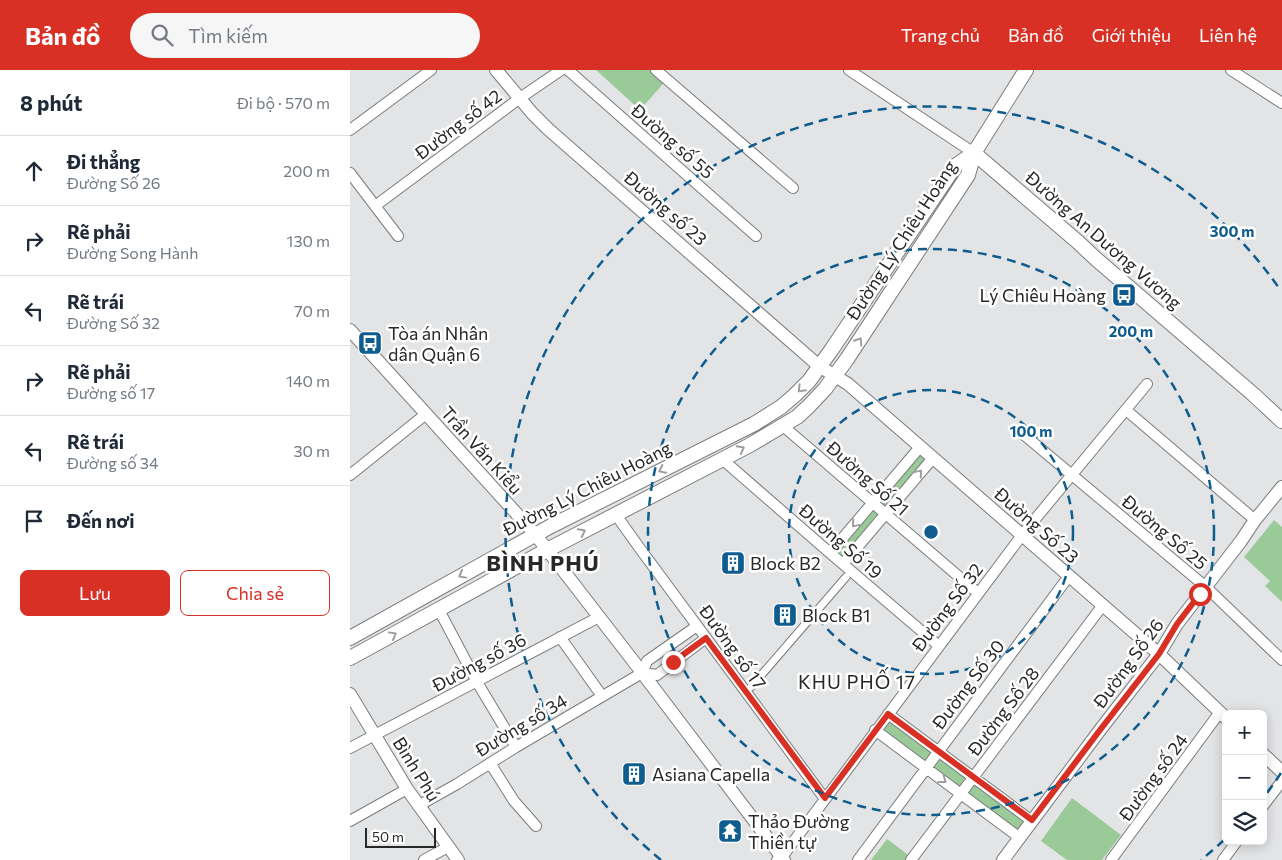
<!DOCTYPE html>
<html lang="vi">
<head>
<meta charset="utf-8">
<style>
  :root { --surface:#fff; --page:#f6f6f7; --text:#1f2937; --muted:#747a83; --line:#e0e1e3; --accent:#d93025 }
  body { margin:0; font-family:Commissioner,sans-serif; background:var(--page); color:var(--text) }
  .controls { position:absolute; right:15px; bottom:15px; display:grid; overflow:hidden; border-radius:8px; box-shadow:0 2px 12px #0003 }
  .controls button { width:45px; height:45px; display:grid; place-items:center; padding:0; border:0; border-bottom:1px solid var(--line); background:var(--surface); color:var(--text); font:25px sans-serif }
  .scale { position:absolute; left:15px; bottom:12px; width:71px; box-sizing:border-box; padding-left:5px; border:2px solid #272828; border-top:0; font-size:14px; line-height:18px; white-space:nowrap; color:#272828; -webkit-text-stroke:4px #fff; paint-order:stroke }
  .stop { position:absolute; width:15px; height:15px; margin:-11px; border:4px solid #d93025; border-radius:50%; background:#fff }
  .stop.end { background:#d93025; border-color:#fff; box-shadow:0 1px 5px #0008 }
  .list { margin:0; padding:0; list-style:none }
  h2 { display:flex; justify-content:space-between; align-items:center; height:65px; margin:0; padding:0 20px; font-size:21px }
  h2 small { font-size:16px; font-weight:400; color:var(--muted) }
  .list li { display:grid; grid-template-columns:32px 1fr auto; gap:15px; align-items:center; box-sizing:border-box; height:70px; padding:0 20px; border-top:1px solid var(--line) }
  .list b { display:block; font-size:19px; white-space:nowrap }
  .list p { margin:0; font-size:16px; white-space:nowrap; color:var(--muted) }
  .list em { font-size:16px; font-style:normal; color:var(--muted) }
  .actions { display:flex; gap:10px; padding:15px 20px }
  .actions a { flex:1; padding:11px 0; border:1px solid var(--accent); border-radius:8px; text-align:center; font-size:18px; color:var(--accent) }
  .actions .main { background:var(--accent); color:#fff }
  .icon { flex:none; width:28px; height:28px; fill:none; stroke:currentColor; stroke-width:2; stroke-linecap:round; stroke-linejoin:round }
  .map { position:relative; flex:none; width:932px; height:790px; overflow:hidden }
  header { display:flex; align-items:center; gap:30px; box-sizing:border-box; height:70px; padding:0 25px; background:var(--accent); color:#fff }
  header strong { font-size:24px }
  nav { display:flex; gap:28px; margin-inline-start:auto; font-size:18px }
  .search { width:350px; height:45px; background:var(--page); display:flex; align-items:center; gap:12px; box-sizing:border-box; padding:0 18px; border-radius:28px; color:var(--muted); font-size:19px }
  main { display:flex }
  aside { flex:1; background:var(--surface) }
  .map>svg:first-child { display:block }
</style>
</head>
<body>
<header>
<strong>Bản đồ</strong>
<div class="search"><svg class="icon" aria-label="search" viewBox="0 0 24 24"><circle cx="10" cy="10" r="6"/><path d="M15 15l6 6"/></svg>Tìm kiếm</div>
<nav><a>Trang chủ</a><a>Bản đồ</a><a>Giới thiệu</a><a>Liên hệ</a></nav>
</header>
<main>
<aside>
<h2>8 phút<small>Đi bộ · 570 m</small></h2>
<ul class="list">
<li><svg class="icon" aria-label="ahead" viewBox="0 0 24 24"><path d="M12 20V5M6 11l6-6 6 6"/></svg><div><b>Đi thẳng</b><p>Đường Số 26</p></div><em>200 m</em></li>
<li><svg class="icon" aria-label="right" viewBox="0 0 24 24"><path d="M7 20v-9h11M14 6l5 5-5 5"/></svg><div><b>Rẽ phải</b><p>Đường Song Hành</p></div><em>130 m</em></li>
<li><svg class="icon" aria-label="left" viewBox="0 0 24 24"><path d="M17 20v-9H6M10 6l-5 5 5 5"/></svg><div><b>Rẽ trái</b><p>Đường Số 32</p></div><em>70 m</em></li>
<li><svg class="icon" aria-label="right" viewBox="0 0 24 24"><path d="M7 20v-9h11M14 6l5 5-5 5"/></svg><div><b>Rẽ phải</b><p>Đường số 17</p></div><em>140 m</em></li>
<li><svg class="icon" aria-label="left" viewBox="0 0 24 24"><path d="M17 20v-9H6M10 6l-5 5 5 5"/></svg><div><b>Rẽ trái</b><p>Đường số 34</p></div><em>30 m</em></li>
<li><svg class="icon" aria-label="arrive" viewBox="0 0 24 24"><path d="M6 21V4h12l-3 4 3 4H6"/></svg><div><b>Đến nơi</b></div></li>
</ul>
<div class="actions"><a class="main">Lưu</a><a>Chia sẻ</a></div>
</aside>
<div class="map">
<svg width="932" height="790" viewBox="0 0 932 790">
  <rect width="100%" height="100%" fill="#e3e4e5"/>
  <path fill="#9aca97" d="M246,0H314L320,6L290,40Z
    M569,383L577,390L534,440L527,433Z
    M523,438L530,444L492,489L484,483Z
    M924,450L932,457V532L915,516L920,511L894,487Z
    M539,649L584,682L576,693L530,660Z
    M589,686L619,708L611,720L581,698Z
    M625,712L676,751L667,762L616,723Z
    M722,728L771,765L752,790H717L691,771Z
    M537,769L561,787L559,790H521Z"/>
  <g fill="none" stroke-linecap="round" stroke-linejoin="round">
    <defs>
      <path id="pedestrian" d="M401,617L496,507"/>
      <path id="minor" d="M218,0L406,166
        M306,0L443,118
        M499,0L624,83
        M881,0L932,33
        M0,60L81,0
        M0,103L48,166
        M25,136L170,28L211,0
        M776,340L905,450
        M433,356L628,523
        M673,364L856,517L932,590
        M372,389L480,483L589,576
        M0,405L76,344
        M266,445L291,480L475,729
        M480,483L570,377
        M493,494L583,388
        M89,540L127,612L166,677
        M210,567L252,626
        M292,603L307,605L356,568
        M538,644L682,751
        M525,660L670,768
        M0,678L249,547
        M140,693L164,731L186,756
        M68,736L107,714L166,677L292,603L297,591L347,556
        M913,736L932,711
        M0,751L57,719
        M74,790L98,777
        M427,790L432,787L672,465L797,314
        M508,790L719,506
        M561,790L753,535
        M761,790L870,642
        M873,790L887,771"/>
      <path id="tertiary" d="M146,0L182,43L198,59L469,296L498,314L809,584L876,648
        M0,260L185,464L284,592L434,790
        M0,624L57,719L108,790
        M913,684L932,702
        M653,790L750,660L809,584L827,554L891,471L905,450L932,417"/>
      <path id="secondary" d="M624,83L728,172L746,189L904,325L932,351
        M0,568L201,456L404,354L431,337L445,325L459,311L482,279L605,96L624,83
        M0,588L197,480L400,375L447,347L458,337L475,319L497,289L618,105L624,83L676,0"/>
    </defs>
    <use href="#pedestrian" stroke="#7b7c7d" stroke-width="9"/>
    <use href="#minor" stroke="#7b7c7d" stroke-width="12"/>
    <use href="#tertiary" stroke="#7b7c7d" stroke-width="14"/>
    <use href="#secondary" stroke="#7b7c7d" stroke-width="16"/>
    <use href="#pedestrian" stroke="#fff" stroke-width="7"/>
    <use href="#minor" stroke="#fff" stroke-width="10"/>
    <use href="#tertiary" stroke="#fff" stroke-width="12"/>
    <use href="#secondary" stroke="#fff" stroke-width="14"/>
  </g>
  <defs><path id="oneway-chevron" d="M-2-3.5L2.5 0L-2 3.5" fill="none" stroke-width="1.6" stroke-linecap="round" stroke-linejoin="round" transform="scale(1.25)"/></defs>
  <g stroke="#9e9e9e">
    <use href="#oneway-chevron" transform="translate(509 271) rotate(-57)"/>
    <use href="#oneway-chevron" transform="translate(451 319) rotate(134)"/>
    <use href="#oneway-chevron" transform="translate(391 379) rotate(-28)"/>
    <use href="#oneway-chevron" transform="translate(312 400) rotate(154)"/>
    <use href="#oneway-chevron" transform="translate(569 403) rotate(-50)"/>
    <use href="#oneway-chevron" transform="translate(505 454) rotate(130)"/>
    <use href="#oneway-chevron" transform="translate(232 462) rotate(-27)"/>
    <use href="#oneway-chevron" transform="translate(112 505) rotate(151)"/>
    <use href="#oneway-chevron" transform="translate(43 565) rotate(-29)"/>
    <use href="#oneway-chevron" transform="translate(593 710) rotate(37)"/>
  </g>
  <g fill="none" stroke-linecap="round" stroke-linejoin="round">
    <path stroke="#d93025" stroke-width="6" d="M323,592L356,568L475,728L538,644L682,750L750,660L809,584L827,554L850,524"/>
  </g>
  <g fill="none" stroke="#0f5c8f" stroke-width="2.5" stroke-dasharray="9 6">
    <circle cx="581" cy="462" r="142"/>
    <circle cx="581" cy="462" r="283"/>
    <path d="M931 703A425 425 0 0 1 914 727M874 770A425 425 0 0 1 851 790M311 790A425 425 0 1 1 931 221"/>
  </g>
  <defs>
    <symbol id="bus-square" viewBox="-11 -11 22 22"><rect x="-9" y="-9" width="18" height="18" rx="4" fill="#0f5c8f" stroke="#fff"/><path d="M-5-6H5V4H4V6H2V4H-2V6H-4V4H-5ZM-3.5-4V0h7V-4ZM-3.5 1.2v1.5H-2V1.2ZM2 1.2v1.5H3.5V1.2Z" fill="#fff"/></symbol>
    <symbol id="building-square" viewBox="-11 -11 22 22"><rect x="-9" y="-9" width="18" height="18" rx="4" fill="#0f5c8f" stroke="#fff"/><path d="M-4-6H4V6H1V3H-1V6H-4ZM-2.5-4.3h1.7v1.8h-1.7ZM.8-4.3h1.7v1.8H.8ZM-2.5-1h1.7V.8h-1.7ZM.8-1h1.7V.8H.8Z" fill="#fff"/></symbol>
    <symbol id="temple-square" viewBox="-11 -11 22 22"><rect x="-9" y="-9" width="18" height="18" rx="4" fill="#0f5c8f" stroke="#fff"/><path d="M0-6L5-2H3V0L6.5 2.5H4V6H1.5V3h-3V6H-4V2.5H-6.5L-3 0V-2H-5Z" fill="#fff"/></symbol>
  </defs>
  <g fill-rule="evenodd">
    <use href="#bus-square" x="760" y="211" width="28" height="28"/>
    <use href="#bus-square" x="6" y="259" width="28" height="28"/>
    <use href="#building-square" x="369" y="479" width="28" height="28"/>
    <use href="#building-square" x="421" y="531" width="28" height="28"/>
    <use href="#building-square" x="270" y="690" width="28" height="28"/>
    <use href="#temple-square" x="366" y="747" width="28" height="28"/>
  </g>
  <g text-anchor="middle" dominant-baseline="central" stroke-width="5" stroke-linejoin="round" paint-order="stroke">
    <g font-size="18" fill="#272828" stroke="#fff">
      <text transform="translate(108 54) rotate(-37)">Đường số 42</text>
      <text transform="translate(323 71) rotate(41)">Đường số 55</text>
      <text transform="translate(316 138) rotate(41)">Đường số 23</text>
      <text transform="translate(551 170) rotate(-57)">Đường Lý Chiêu Hoàng</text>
      <text transform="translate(754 170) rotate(41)">Đường An Dương Vương</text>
      <text transform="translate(132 380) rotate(48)">Trần Văn Kiểu</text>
      <text transform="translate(518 408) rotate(41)">Đường Số 21</text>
      <text transform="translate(237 418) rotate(-27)">Đường Lý Chiêu Hoàng</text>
      <text transform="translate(687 455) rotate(41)">Đường Số 23</text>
      <text transform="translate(815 462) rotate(40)">Đường Số 25</text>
      <text transform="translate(491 471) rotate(41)">Đường Số 19</text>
      <text transform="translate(597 537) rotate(-53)">Đường Số 32</text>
      <text transform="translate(383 577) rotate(54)">Đường số 17</text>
      <text transform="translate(129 592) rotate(-28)">Đường số 36</text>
      <text transform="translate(778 593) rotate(-54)">Đường Số 26</text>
      <text transform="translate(618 614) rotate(-53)">Đường Số 30</text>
      <text transform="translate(653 641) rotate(-53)">Đường Số 28</text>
      <text transform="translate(171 655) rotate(-31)">Đường số 34</text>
      <text transform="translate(67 699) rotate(58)">Bình Phú</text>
      <text transform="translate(803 707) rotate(-54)">Đường số 24</text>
    </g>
    <g font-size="18" fill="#272828" stroke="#fff" text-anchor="start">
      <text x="756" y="225" text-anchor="end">Lý Chiêu Hoàng</text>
      <text x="38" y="263">Tòa án Nhân<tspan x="38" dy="21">dân Quận 6</tspan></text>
      <text x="400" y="493">Block B2</text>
      <text x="452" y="545">Block B1</text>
      <text x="302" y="704">Asiana Capella</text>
      <text x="398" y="751">Thảo Đường<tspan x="398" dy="21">Thiền tự</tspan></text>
    </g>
    <g font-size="19" letter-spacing="1" fill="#272828" stroke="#fff">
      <text x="507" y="611">KHU PHỐ 17</text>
    </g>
    <g font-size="22" font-weight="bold" letter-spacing="1" fill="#272828" stroke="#fff">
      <text x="193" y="492">BÌNH PHÚ</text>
    </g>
  </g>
  <circle cx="581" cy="462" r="8" fill="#0f5c8f" stroke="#fff" stroke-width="2.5"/>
  <g font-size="15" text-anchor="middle" font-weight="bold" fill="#0f5c8f" stroke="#fff" stroke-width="5" stroke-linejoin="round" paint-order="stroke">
    <text x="882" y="167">300 m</text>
    <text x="781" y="267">200 m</text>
    <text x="681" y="367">100 m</text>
  </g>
</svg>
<div class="controls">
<button>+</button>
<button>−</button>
<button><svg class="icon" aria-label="layers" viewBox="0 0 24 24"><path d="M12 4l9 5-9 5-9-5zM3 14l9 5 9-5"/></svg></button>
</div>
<div class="scale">50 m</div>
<div class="stop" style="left:850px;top:524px"></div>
<div class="stop end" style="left:323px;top:592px"></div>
</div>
</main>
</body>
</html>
